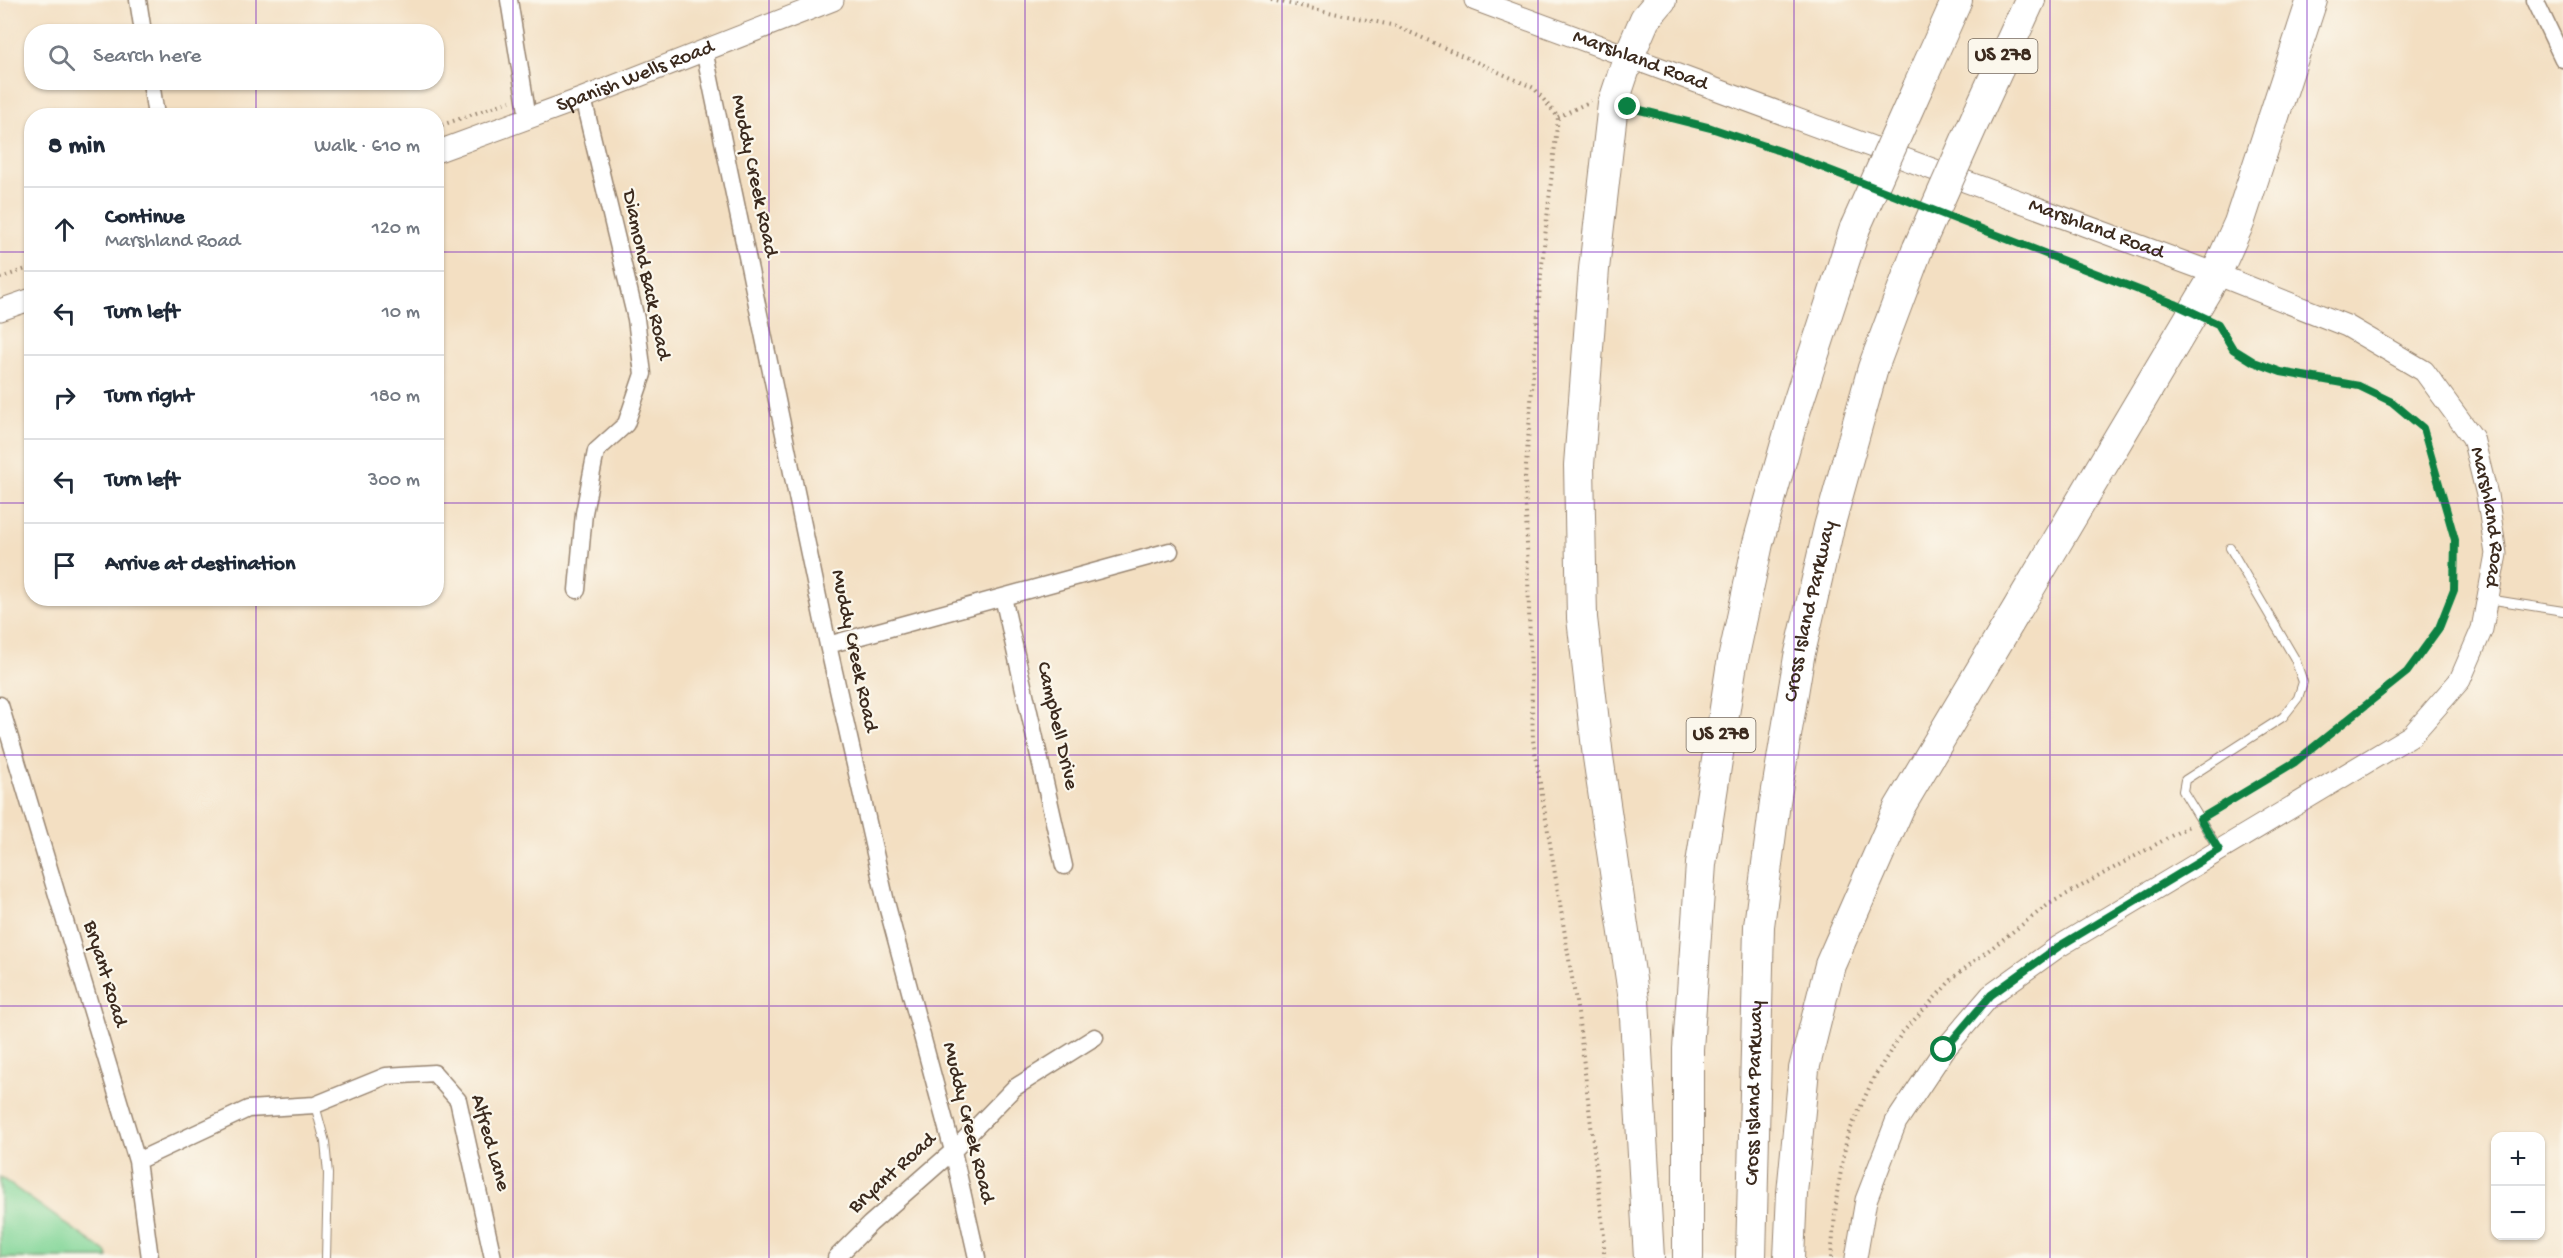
<!DOCTYPE html>
<html lang="en">
<head>
<meta charset="utf-8">
<style>
  :root { --surface:#fff; --page:#f6f6f7; --text:#1f2937; --muted:#747a83; --line:#e0e1e3 }
  body { margin:0; font-family:"Gochi Hand",sans-serif; background:var(--page); color:var(--text) }
  .controls { position:absolute; right:18px; bottom:18px; display:grid; overflow:hidden; border-radius:12px; box-shadow:0 2px 4px #0004 }
  .controls button { width:54px; height:54px; display:grid; place-items:center; padding:0; border:0; border-bottom:2px solid var(--line); background:var(--surface); color:var(--text); font:30px sans-serif }
  .stop { position:absolute; width:18px; height:18px; margin:-14px; border:4px solid #0b8043; border-radius:50%; background:#fff }
  .stop.end { background:#0b8043; border-color:#fff; box-shadow:0 2px 6px #0008 }
  .list { margin:0; padding:0; list-style:none }
  h2 { display:flex; justify-content:space-between; align-items:center; height:78px; margin:0; padding:0 24px; font-size:26px }
  h2 small { font-size:20px; font-weight:400; color:var(--muted) }
  .list li { display:grid; grid-template-columns:39px 1fr auto; gap:18px; align-items:center; box-sizing:border-box; height:84px; padding:0 24px; border-top:2px solid var(--line) }
  .list b { display:block; font-size:22px; white-space:nowrap }
  .list p { margin:0; font-size:20px; white-space:nowrap; color:var(--muted) }
  .list em { font-size:20px; font-style:normal; color:var(--muted) }
  .icon { flex:none; width:33px; height:33px; fill:none; stroke:currentColor; stroke-width:2; stroke-linecap:round; stroke-linejoin:round }
  .map { position:relative; flex:none; width:2563px; height:1258px; overflow:hidden }
  .search { position:absolute; background:var(--surface); box-shadow:0 2px 4px #0004; left:24px; top:24px; width:420px; height:66px; display:flex; align-items:center; gap:15px; box-sizing:border-box; padding:0 21px; border-radius:24px; color:var(--muted); font-size:22px }
  .panel { position:absolute; background:var(--surface); box-shadow:0 2px 4px #0004; left:24px; top:108px; width:420px; height:498px; border-radius:24px }
  .map>svg:first-child { display:block }
</style>
</head>
<body>
<div class="map">
<svg width="2563" height="1258" viewBox="0 0 2563 1258">
  <rect width="100%" height="100%" fill="#fbf7ec"/>
  <filter id="ink" filterUnits="userSpaceOnUse"><feTurbulence type="fractalNoise" baseFrequency=".0167" numOctaves="2"/><feDisplacementMap in="SourceGraphic" scale="12" xChannelSelector="R" yChannelSelector="G"/><feConvolveMatrix kernelMatrix="1 2 1 2 8 2 1 2 1" color-interpolation-filters="sRGB"/></filter>
  <filter id="wash" filterUnits="userSpaceOnUse"><feTurbulence type="fractalNoise" baseFrequency=".008" numOctaves="4" result="noise"/><feDisplacementMap in="SourceGraphic" scale="24" xChannelSelector="R" yChannelSelector="G"/><feGaussianBlur stdDeviation="1.35" result="paint"/><feColorMatrix in="noise" values="0 0 0 0 0 0 0 0 0 0 0 0 0 0 0 0 0 1.4 0 .05"/><feComposite in="paint" operator="in"/></filter>
  <g filter="url(#wash)">
    <rect width="100%" height="100%" fill="#f3dfc2"/>
    <path fill="#82d698" stroke="#5e805b" stroke-width="1.5" d="M0,1177L107,1253L108,1258H0Z"/>
  </g>
  <g filter="url(#ink)">
    <g fill="none" stroke-linecap="round" stroke-linejoin="round">
      <defs>
        <path id="service" d="M2488,599L2563,611
          M2219,850L2183,791L2185,780L2283,717L2298,698L2303,682L2295,659L2230,548
          M315,1105L325,1142L328,1174L326,1258"/>
        <path id="minor" d="M138,0L143,32
          M509,0L528,118
          M2535,0L2563,59
          M704,50L828,645L886,902L953,1151L977,1258
          M151,82L156,116
          M577,590L584,513L596,451L626,424L643,374L636,319L583,98
          M1003,597L1064,866
          M828,645L1170,551
          M0,705L137,1161L150,1258
          M137,1161L248,1109L315,1105L386,1076L434,1073L458,1100L493,1258
          M836,1258L870,1224L953,1151L1014,1088L1095,1037"/>
        <g id="tertiary">
          <path id="s1" d="M1475,0L2216,274L2347,326L2424,371L2473,438L2487,495L2496,554L2482,629L2460,680L2412,735L2058,947L1991,995L1944,1050L1896,1122L1866,1200L1856,1258"/>
          <path id="s2" d="M436,152L583,98L833,0"/>
          <path d="M0,310L32,299"/>
        </g>
        <g id="motorway">
          <path d="M1918,87L1957,0"/>
          <path d="M1978,113L2030,0"/>
          <path d="M1649,1258L1634,1000L1598,757L1582,618L1579,465L1594,269L1613,104L1629,56L1645,19L1661,0"/>
          <path d="M1688,1258V1049L1701,864L1731,669L1758,543L1794,415L1855,228"/>
          <path id="s3" d="M1751,1258L1759,926L1775,802L1799,657L1829,527L1873,368L1918,248"/>
          <path d="M1789,1258L1792,1193L1804,1069L1830,965L1899,808L2216,274L2239,223L2312,0"/>
        </g>
      </defs>
      <use href="#service" stroke="#978470" stroke-width="10"/>
      <use href="#minor" stroke="#978470" stroke-width="19"/>
      <use href="#tertiary" stroke="#978470" stroke-width="23"/>
      <use href="#motorway" stroke="#978470" stroke-width="32"/>
      <path stroke="#978470" stroke-width="4" stroke-dasharray="1.5 4.5" stroke-linecap="butt" d="M1271,0L1396,26L1534,88L1558,117L1541,274L1525,479L1533,740L1578,1014L1604,1236V1258
        M1637,109L1711,128L1852,179
        M1558,117L1591,101
        M436,127L510,101
        M1895,195L1913,202
        M1957,219L2173,304
        M0,278L32,267
        M2210,813L2295,762L2407,672L2439,628L2454,590L2455,540L2423,428L2392,402L2359,386L2281,372L2255,362L2233,349L2219,324L2213,322
        M1831,1258L1837,1193L1847,1137L1874,1077L1902,1033L1955,976L2049,904L2189,826"/>
      <use href="#service" stroke="#fff" stroke-width="8"/>
      <use href="#minor" stroke="#fff" stroke-width="16"/>
      <use href="#tertiary" stroke="#fff" stroke-width="21"/>
      <use href="#motorway" stroke="#fff" stroke-width="30"/>
      <defs>
        <path id="motorway-bridge" d="M1855,228L1918,87
          M1918,248L1978,113"/>
      </defs>
      <use href="#motorway-bridge" stroke="#978470" stroke-width="32" stroke-linecap="butt"/>
      <use href="#motorway-bridge" stroke="#fff" stroke-width="30"/>
    </g>
  </g>
  <g fill="none" stroke-linecap="round" stroke-linejoin="round" filter="url(#ink)">
    <path stroke="#0b8043" stroke-width="8" d="M1628,107L1711,128L1780,151L2175,304L2218,324L2233,349L2254,362L2281,372L2359,386L2392,402L2423,428L2455,540L2454,590L2439,628L2407,672L2295,762L2200,819L2219,850L2058,947L1991,995L1944,1050"/>
  </g>
  <path fill="none" stroke="#7b2cbf" stroke-width="1.5" stroke-opacity="0.55" d="M256,0V32M513,0V1258M769,0V1258M1025,0V1258M1282,0V1258M1538,0V1258M1794,0V1258M2050,0V1258M2307,0V1258M256,82V116M0,252H32M436,252H2563M0,503H32M436,503H2563M256,598V1258M0,755H2563M0,1006H2563"/>
  <g text-anchor="middle" dominant-baseline="central" stroke-width="4.5" stroke-linejoin="round" paint-order="stroke">
    <g fill="#fbf7ec" stroke="#75685c" stroke-width="1.5">
      <rect x="1968.5" y="39" width="69" height="34" rx="4.5"/>
      <rect x="1686.5" y="718" width="69" height="34" rx="4.5"/>
    </g>
    <g font-size="20" font-weight="bold" fill="#3b2a1e">
      <text x="2003" y="56">US 278</text>
      <text x="1721" y="735">US 278</text>
    </g>
    <g font-size="21" fill="#3b2a1e" stroke="#fbf7ec">
      <text stroke="none"><textPath href="#s1" startOffset="176">Marshland Road</textPath></text>
      <text stroke="none"><textPath href="#s2" startOffset="213">Spanish Wells Road</textPath></text>
      <text transform="translate(753 176) rotate(78)">Muddy Creek Road</text>
      <text stroke="none"><textPath href="#s1" startOffset="662">Marshland Road</textPath></text>
      <text transform="translate(645 275) rotate(78)">Diamond Back Road</text>
      <text stroke="none"><textPath href="#s1" startOffset="1184">Marshland Road</textPath></text>
      <text stroke="none"><textPath href="#s3" startOffset="651">Cross Island Parkway</textPath></text>
      <text transform="translate(853 651) rotate(78)">Muddy Creek Road</text>
      <text transform="translate(1056 726) rotate(77)">Campbell Drive</text>
      <text transform="translate(104 974) rotate(73)">Bryant Road</text>
      <text stroke="none"><textPath href="#s3" startOffset="165">Cross Island Parkway</textPath></text>
      <text transform="translate(967 1123) rotate(76)">Muddy Creek Road</text>
      <text transform="translate(489 1143) rotate(74)">Alfred Lane</text>
      <text transform="translate(893 1174) rotate(-42)">Bryant Road</text>
    </g>
  </g>
</svg>
<div class="controls">
<button>+</button>
<button>−</button>
</div>
<div class="stop" style="left:1944px;top:1050px"></div>
<div class="stop end" style="left:1628px;top:107px"></div>
<div class="search"><svg class="icon" aria-label="search" viewBox="0 0 24 24"><circle cx="10" cy="10" r="6"/><path d="M15 15l6 6"/></svg>Search here</div>
<section class="panel">
<h2>8 min<small>Walk · 610 m</small></h2>
<ul class="list">
<li><svg class="icon" aria-label="ahead" viewBox="0 0 24 24"><path d="M12 20V5M6 11l6-6 6 6"/></svg><div><b>Continue</b><p>Marshland Road</p></div><em>120 m</em></li>
<li><svg class="icon" aria-label="left" viewBox="0 0 24 24"><path d="M17 20v-9H6M10 6l-5 5 5 5"/></svg><div><b>Turn left</b></div><em>10 m</em></li>
<li><svg class="icon" aria-label="right" viewBox="0 0 24 24"><path d="M7 20v-9h11M14 6l5 5-5 5"/></svg><div><b>Turn right</b></div><em>180 m</em></li>
<li><svg class="icon" aria-label="left" viewBox="0 0 24 24"><path d="M17 20v-9H6M10 6l-5 5 5 5"/></svg><div><b>Turn left</b></div><em>300 m</em></li>
<li><svg class="icon" aria-label="arrive" viewBox="0 0 24 24"><path d="M6 21V4h12l-3 4 3 4H6"/></svg><div><b>Arrive at destination</b></div></li>
</ul>
</section>
</div>
</body>
</html>
